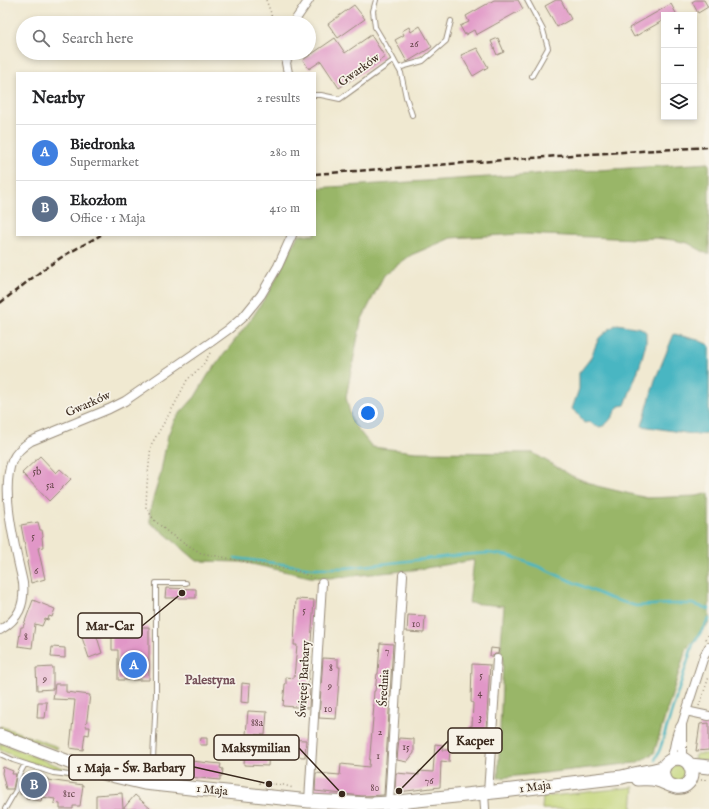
<!DOCTYPE html>
<html lang="en">
<head>
<meta charset="utf-8">
<style>
  :root { --surface:#fff; --page:#f2f2f2; --text:#202124; --muted:#757577; --line:#e0e0e0; --accent:#1f6fb2 }
  body { margin:0; font-family:"IM FELL English",serif; background:var(--page); color:var(--text) }
  .controls { position:absolute; right:12px; top:12px; display:grid; overflow:hidden; border-radius:0px; box-shadow:0 2px 6px #0003 }
  .controls button { width:36px; height:36px; display:grid; place-items:center; padding:0; border:0; border-bottom:1px solid var(--line); background:var(--surface); color:var(--text); font:20px sans-serif }
  .you { position:absolute; left:368px; top:413px; width:14px; height:14px; margin:-10px; border:3px solid #fff; border-radius:50%; background:#1a73e8; box-shadow:0 0 0 6px #1a73e833 }
  .badge { display:grid; place-items:center; width:26px; height:26px; border-radius:50%; background:var(--accent); color:#fff; font-size:13px; font-weight:700 }
  .pin { position:absolute; translate:-50% -50%; border:2px solid #fff; box-shadow:0 1px 4px #0006 }
  .list { margin:0; padding:0; list-style:none }
  h2 { display:flex; justify-content:space-between; align-items:center; height:52px; margin:0; padding:0 16px; font-size:17px }
  h2 small { font-size:13px; font-weight:400; color:var(--muted) }
  .list li { display:grid; grid-template-columns:26px 1fr auto; gap:12px; align-items:center; box-sizing:border-box; height:56px; padding:0 16px; border-top:1px solid var(--line) }
  .list b { display:block; font-size:15px; white-space:nowrap }
  .list p { margin:0; font-size:13px; white-space:nowrap; color:var(--muted) }
  .list em { font-size:13px; font-style:normal; color:var(--muted) }
  .icon { flex:none; width:22px; height:22px; fill:none; stroke:currentColor; stroke-width:2; stroke-linecap:round; stroke-linejoin:round }
  .map { position:relative; flex:none; width:709px; height:809px; overflow:hidden }
  .search { position:absolute; background:var(--surface); box-shadow:0 2px 6px #0003; left:16px; top:16px; width:300px; height:44px; display:flex; align-items:center; gap:10px; box-sizing:border-box; padding:0 14px; border-radius:22px; color:var(--muted); font-size:15px }
  .panel { position:absolute; background:var(--surface); box-shadow:0 2px 6px #0003; left:16px; top:72px; width:300px; height:164px; border-radius:0px }
  .map>svg:first-child { display:block }
</style>
</head>
<body>
<div class="map">
<svg width="709" height="809" viewBox="0 0 709 809">
  <rect width="100%" height="100%" fill="#f7f3e8"/>
  <filter id="ink" filterUnits="userSpaceOnUse"><feTurbulence type="fractalNoise" baseFrequency=".025" numOctaves="2"/><feDisplacementMap in="SourceGraphic" scale="8" xChannelSelector="R" yChannelSelector="G"/><feConvolveMatrix kernelMatrix="1 2 1 2 8 2 1 2 1" color-interpolation-filters="sRGB"/></filter>
  <filter id="wash" filterUnits="userSpaceOnUse"><feTurbulence type="fractalNoise" baseFrequency=".012" numOctaves="4" result="noise"/><feDisplacementMap in="SourceGraphic" scale="16" xChannelSelector="R" yChannelSelector="G"/><feGaussianBlur stdDeviation="0.9" result="paint"/><feColorMatrix in="noise" values="0 0 0 0 0 0 0 0 0 0 0 0 0 0 0 0 0 1.4 0 .05"/><feComposite in="paint" operator="in"/></filter>
  <g filter="url(#wash)">
    <rect width="100%" height="100%" fill="#f0e9d1"/>
    <path fill="#c2d578" stroke="#7e804b" d="M0,726L58,747L57,749L0,730Z
      M0,743L71,771L70,772L28,762L0,750Z
      M697,754H709V761L694,760L695,756Z
      M669 773a8 8 0 1 1 16 0a8 8 0 1 1-16 0Z
      M634,787L632,809H542L543,797Z"/>
    <path fill="#99b668" stroke="#6a7043" d="M709,163V255L688,243L673,240L655,238L636,239L521,234L451,238L411,255L384,275L361,321L346,397L352,422L372,447L416,452L533,453L572,476L597,486L647,498L697,496L709,493V623L686,649L654,753L644,759L635,763L498,778L503,660L500,656L504,606L469,603L474,560L413,570L329,578L310,577L243,562L197,561L162,531L150,523V511L152,502L160,476L168,435L175,419L195,397L208,375L252,318L270,290L298,235H315V188Z"/>
    <path fill="#48b6c2" stroke="#427070" d="M617,324L641,328L646,332V343L640,365L625,405L619,406C612,416 604,436 590,422L584,423L578,414L572,409L579,389V373L590,359L599,338L608,330Z
      M674,334L698,340L709,345V432L698,435L642,426L655,380Z"/>
    <g fill="none" stroke-linecap="round" stroke-linejoin="round">
      <path stroke="#48b6c2" stroke-width="2.5" d="M235,558L313,568H345L461,555L488,553L510,556L537,566L609,598L636,606L669,604H692L709,609
        M655,760L660,749L693,644L709,619"/>
    </g>
    <g id="blocks">
      <path fill="#e197c7" d="M494,0H518L523,9L476,35L474,30L465,35L460,26L469,22L466,16Z
        M556,0H561L571,19L557,27L545,6Z
        M695,0H704L708,7L698,13L692,2Z
        M671,4L677,15H664V20L634,37L629,28Z
        M354,5L365,19L338,38L328,24Z
        M420,26L432,47L407,62L395,40L404,35L402,31L409,27L411,32Z
        M371,35L385,57L339,88L321,61L309,69L303,60L335,38L345,53Z
        M498,38L504,52L497,55L491,41Z
        M477,48L488,67L473,76L461,55Z
        M40,456L56,473L60,469L71,479L49,501L22,473Z
        M38,522L40,530H42L43,536L42,537L43,547L38,548L45,579L31,583L27,562L28,561L21,525Z
        M166,588L196,589V598H165Z
        M296,599L314,600L308,685H310L309,708L283,706L285,684H286V677L294,678L297,645H294Z
        M33,600L55,609L52,617L49,616L48,620L45,619L42,626L35,624L32,648L18,646L21,627H23Z
        M408,615L425,616L424,633L407,632Z
        M93,624L102,653L89,658L79,629Z
        M112,627H149V680H118V650H112Z
        M380,643L393,644L384,795L362,796L315,791L316,773L340,775L341,764L369,767L374,705H373L374,691H375L377,674H378Z
        M52,647L65,648V658L51,657Z
        M491,648L499,649L498,654H495L493,656H490Z
        M323,658L338,659V667H340L336,719L319,718Z
        M472,664L490,665L485,747L469,746L470,726H472L473,703L471,702Z
        M53,667V689L37,690L36,668Z
        M242,683L250,684L249,703L241,702Z
        M55,684H66V692L90,695L86,727H90L89,735L85,734L83,750L70,748L75,700L53,699Z
        M38,702H47L45,718H37Z
        M248,711L267,712L265,735L246,734Z
        M709,723V750L696,751L700,724Z
        M201,738H207V745H200Z
        M399,738L414,739V753L407,762L397,760Z
        M283,739L306,740L305,757L282,756Z
        M435,744L443,745L442,750H450L449,762L441,761L440,787L398,792L395,789L396,773L419,775V771L433,772Z
        M253,747L261,748V750L269,751L268,766L244,765L245,749L253,750Z
        M170,759L221,764L220,768L223,769L222,776H220V780L169,775L168,772L167,771L168,764H169Z
        M3,767L13,771L12,774H16L13,789H6L2,773Z
        M23,775L48,779V780L83,785L80,806H73V809H60V804L54,803L55,799L42,797L41,801L26,799L27,795L20,794L21,789H20Z
        M122,793L123,809H96V795Z
        M135,795L151,809H123Z"/>
    </g>
  </g>
  <g filter="url(#ink)">
    <use href="#blocks" fill-opacity="0" stroke="#968a78" stroke-width="1"/>
    <g fill="none" stroke-linecap="round" stroke-linejoin="round">
      <defs>
        <path id="lane" d="M376,0L373,11L375,27L384,42L401,73L406,97L412,115
          M527,0L543,30L548,48L532,76
          M398,68L423,61L446,41L451,21
          M315,95H321L340,99L394,60
          M0,754L13,760L53,773L78,776L87,772
          M152,781L156,695V583H186
          M5,809L16,790L19,775L25,764"/>
        <path id="street" d="M295,23L296,19L309,0
          M288,73L286,63L289,53
          M0,630C19,619 25,605 23,583C16,551 0,491 12,461C16,452 23,446 31,441L109,409L125,401L211,342L229,329L244,316L261,295L278,266L292,235
          M686,711L709,716
          M682,725V754L686,761
          M670,760C675,751 674,743 677,734C678,730 680,727 682,724L704,656L709,647
          M484,793L485,809
          M488,793L497,659
          M309,801L322,583
          M389,803L403,575"/>
        <path id="primary" d="M0,736L90,770L144,783L309,801L371,804L389,803L503,791L622,777C636,773 650,771 663,768
          M690,765L709,767
          M638,779C644,779 651,778 657,780C668,783 679,793 688,783C692,779 693,773 691,768C683,747 651,764 667,784"/>
      </defs>
      <use href="#lane" stroke="#968a78" stroke-width="6"/>
      <use href="#street" stroke="#968a78" stroke-width="10"/>
      <use href="#primary" stroke="#968a78" stroke-width="15"/>
      <path stroke="#968a78" stroke-width="1.5" stroke-dasharray="1 3" stroke-linecap="butt" d="M266,0L271,13L272,23
        M210,353L203,365L187,380L175,404L151,445L147,484L146,507L154,520L170,534L201,553L300,572L315,579
        M705,639L709,634
        M699,706L709,677
        M701,780H705V776
        M259,783L284,785L293,788"/>
      <use href="#lane" stroke="#fff" stroke-width="4"/>
      <use href="#street" stroke="#fff" stroke-width="8"/>
      <use href="#primary" stroke="#fff" stroke-width="13"/>
      <path stroke="#3b2a1e" stroke-width="2.5" stroke-dasharray="6 3" stroke-linecap="butt" d="M315,174L572,155L709,147
        M0,303L44,269L65,255L101,235"/>
    </g>
  </g>
  <g text-anchor="middle" dominant-baseline="central" stroke-width="3.5" stroke-linejoin="round" paint-order="stroke">
    <g font-size="10" fill="#644548">
      <text x="414" y="44">26</text>
      <text x="37" y="471">5b</text>
      <text x="50" y="485">5a</text>
      <text x="33" y="536">5</text>
      <text x="36" y="571">6</text>
      <text x="304" y="610">5</text>
      <text x="416" y="624">10</text>
      <text x="26" y="637">8</text>
      <text x="387" y="651">7</text>
      <text x="331" y="668">8</text>
      <text x="481" y="675">5</text>
      <text x="45" y="679">9</text>
      <text x="330" y="686">9</text>
      <text x="480" y="693">4</text>
      <text x="328" y="709">10</text>
      <text x="480" y="718">3</text>
      <text x="257" y="723">88a</text>
      <text x="380" y="732">2</text>
      <text x="406" y="747">15</text>
      <text x="378" y="756">1</text>
      <text x="429" y="781">76</text>
      <text x="375" y="788">80</text>
      <text x="69" y="794">81c</text>
    </g>
    <g font-size="12" fill="#3b2a1e" stroke="#f7f3e8">
      <text transform="translate(359 70) rotate(-36)">Gwarków</text>
      <text transform="translate(88 404) rotate(-24)">Gwarków</text>
      <text transform="translate(304 679) rotate(-87)">Świętej Barbary</text>
      <text transform="translate(384 688) rotate(-87)">Średnia</text>
      <text transform="translate(535 787) rotate(-7)">1 Maja</text>
      <text transform="translate(212 790) rotate(6)">1 Maja</text>
    </g>
    <g font-size="13" font-weight="bold" fill="#755059" stroke="#f7f3e8">
      <text x="210" y="680">Palestyna</text>
    </g>
  </g>
  <path fill="none" stroke="#3b2a1e" stroke-width="1.5" d="M182 593L142 626M399 791L448 741M342 794L299 748M269 784L194 767"/>
  <g fill="#3b2a1e" stroke="#f7f3e8" stroke-width="1.5">
    <circle cx="182" cy="593" r="4"/>
    <circle cx="399" cy="791" r="4"/>
    <circle cx="342" cy="794" r="4"/>
    <circle cx="269" cy="784" r="4"/>
  </g>
  <g fill="#f7f3e8" stroke="#3b2a1e" stroke-width="1.5">
    <rect x="78" y="613" width="64" height="25" rx="4"/>
    <rect x="448" y="728" width="54" height="25" rx="4"/>
    <rect x="214" y="735" width="85" height="25" rx="4"/>
    <rect x="69" y="755" width="125" height="25" rx="4"/>
  </g>
  <g font-size="13" text-anchor="middle" font-weight="bold" fill="#3b2a1e">
    <text x="110" y="630">Mar-Car</text>
    <text x="475" y="745">Kacper</text>
    <text x="256" y="752">Maksymilian</text>
    <text x="131" y="772">1 Maja - Św. Barbary</text>
  </g>
</svg>
<div class="controls">
<button>+</button>
<button>−</button>
<button><svg class="icon" aria-label="layers" viewBox="0 0 24 24"><path d="M12 4l9 5-9 5-9-5zM3 14l9 5 9-5"/></svg></button>
</div>
<div class="you"></div>
<div class="pin badge" style="left:134px;top:665px;background:#3f7fe0">A</div>
<div class="pin badge" style="left:34px;top:785px;background:#5c6f8a">B</div>
<div class="search"><svg class="icon" aria-label="search" viewBox="0 0 24 24"><circle cx="10" cy="10" r="6"/><path d="M15 15l6 6"/></svg>Search here</div>
<section class="panel">
<h2>Nearby<small>2 results</small></h2>
<ul class="list">
<li><span class="badge" style="background:#3f7fe0">A</span><div><b>Biedronka</b><p>Supermarket</p></div><em>280 m</em></li>
<li><span class="badge" style="background:#5c6f8a">B</span><div><b>Ekozłom</b><p>Office · 1 Maja</p></div><em>410 m</em></li>
</ul>
</section>
</div>
</body>
</html>
